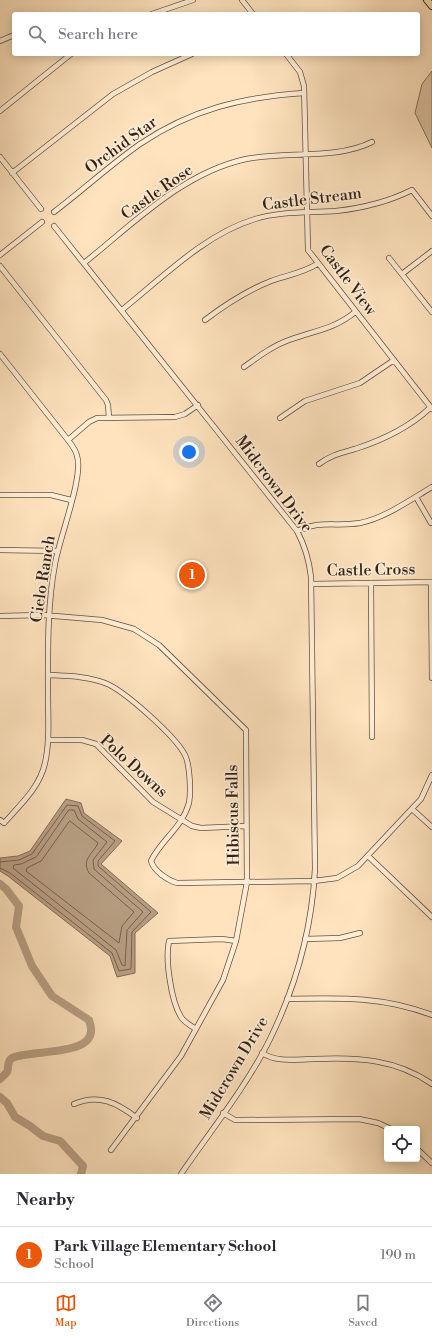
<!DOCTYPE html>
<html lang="en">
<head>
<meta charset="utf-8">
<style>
  :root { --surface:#fff; --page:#f7f7f7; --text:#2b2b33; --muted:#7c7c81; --line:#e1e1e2; --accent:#ea580c }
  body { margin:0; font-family:"Libre Bodoni",serif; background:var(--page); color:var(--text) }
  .controls { position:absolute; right:12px; bottom:12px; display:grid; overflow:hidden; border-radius:4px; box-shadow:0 2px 10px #0003 }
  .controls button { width:36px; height:36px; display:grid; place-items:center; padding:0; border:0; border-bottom:1px solid var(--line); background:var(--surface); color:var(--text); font:20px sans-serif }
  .you { position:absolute; left:189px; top:452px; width:14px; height:14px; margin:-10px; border:3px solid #fff; border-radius:50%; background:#1a73e8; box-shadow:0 0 0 6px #1a73e833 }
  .badge { display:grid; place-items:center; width:26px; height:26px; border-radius:50%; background:var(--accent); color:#fff; font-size:13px; font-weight:700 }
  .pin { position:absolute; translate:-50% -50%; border:2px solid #fff; box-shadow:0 1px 4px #0006 }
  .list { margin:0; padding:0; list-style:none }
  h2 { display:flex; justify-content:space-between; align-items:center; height:52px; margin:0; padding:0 16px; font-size:17px }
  h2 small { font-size:13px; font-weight:400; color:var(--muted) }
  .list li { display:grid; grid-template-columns:26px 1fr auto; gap:12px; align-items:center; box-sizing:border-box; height:56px; padding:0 16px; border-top:1px solid var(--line) }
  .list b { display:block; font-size:15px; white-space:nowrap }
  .list p { margin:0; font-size:13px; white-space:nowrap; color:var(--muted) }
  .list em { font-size:13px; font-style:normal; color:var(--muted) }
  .icon { flex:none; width:22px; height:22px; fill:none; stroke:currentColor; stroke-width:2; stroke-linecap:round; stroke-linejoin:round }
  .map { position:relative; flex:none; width:432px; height:1174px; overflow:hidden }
  .search { position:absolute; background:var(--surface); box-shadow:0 2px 10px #0003; left:12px; right:12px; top:12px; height:44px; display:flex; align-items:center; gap:10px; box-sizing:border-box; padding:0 14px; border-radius:4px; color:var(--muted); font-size:15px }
  .sheet { height:108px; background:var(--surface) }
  nav { display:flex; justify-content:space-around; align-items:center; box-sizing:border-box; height:56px; border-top:1px solid var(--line); background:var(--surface); font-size:11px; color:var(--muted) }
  nav a { display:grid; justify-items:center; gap:2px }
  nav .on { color:var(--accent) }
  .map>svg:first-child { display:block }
</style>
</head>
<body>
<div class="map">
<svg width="432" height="1174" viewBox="0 0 432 1174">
  <rect width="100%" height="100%" fill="#fee3be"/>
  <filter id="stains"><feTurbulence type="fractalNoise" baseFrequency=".005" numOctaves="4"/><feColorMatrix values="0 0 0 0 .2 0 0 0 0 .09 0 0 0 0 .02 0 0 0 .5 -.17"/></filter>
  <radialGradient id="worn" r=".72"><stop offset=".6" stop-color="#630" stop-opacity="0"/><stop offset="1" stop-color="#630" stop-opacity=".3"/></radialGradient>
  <path fill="#dbc2a1" stroke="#87705c" d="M432,71V148L415,113L422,84Z"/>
  <path fill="#b9a085" stroke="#836c59" d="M66,799L81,803L84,813L122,841L101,864L158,913L135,933V973L117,977L110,956L8,876L0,871V858L18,856L30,851Z"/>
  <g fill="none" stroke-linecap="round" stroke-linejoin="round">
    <path stroke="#76604e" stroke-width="1" d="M69,810H74L78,819L107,842L93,860L94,869L143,912L127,930L125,966L122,965L116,950L13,868L14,865L21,864L36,857Z
      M70,821L98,843C93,854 81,859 89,873L134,912L122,926L119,943L26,871L27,868L41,861Z
      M0,862L19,860L32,854L67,805L78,806L82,816L115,841L98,861V866L151,912L132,932L131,969L119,971L112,953L10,873L0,868"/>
    <path stroke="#b9a085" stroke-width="8" d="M0,884L6,889L19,906L16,927L32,966L52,996L89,1020C104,1059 33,1048 12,1058C7,1061 9,1067 7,1072C5,1075 2,1077 0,1079
      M0,1097L7,1103L15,1117L30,1126L43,1136L60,1141L83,1166L81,1174"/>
    <defs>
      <path id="minor" d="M242,0L253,14
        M152,14L193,0
        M0,41L14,35
        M286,54L300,72L304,86L308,250L432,409
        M0,111L71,54
        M0,157L41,209
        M12,173L113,94L152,72L192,54
        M54,212C83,190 110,165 140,144C192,109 243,97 304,93
        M54,226L297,531C305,546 309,559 311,577L315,869C312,927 296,986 270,1039C248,1084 210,1132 181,1174
        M0,255L42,222
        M389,258L432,312
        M84,263C133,224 182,173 246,159C286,151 336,160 372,142
        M0,266L106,400L108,405L109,417
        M402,274L432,251
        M122,310C162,278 205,234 255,219C281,211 309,213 336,211C363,208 388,202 412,190L432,216
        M205,320C226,304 246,291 271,281C287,275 303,273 317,264
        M0,354L68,440C72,445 76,450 77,456C84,476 59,539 55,564C47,607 48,651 48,694C48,717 50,741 45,763C40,787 20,805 4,823L0,820
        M244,367C258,357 272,346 289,340C313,331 335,329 355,312
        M280,418L305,401L360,383L394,360
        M68,440L89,422L97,418L175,417L185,414L198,405
        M319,464C331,455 341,453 355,449C383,440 410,427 431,407
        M0,495H51L71,500
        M416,497L431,523
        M297,531C320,520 336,527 360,523C385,518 410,500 432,487
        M0,550L58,551
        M431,582L432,678
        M371,583L372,737
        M311,584L432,582
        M0,616L43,615L102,620L134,629L159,645L246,730L247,882L236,941L223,980L181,1056L111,1150
        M48,675C67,676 87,676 105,683C124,690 176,737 185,755C190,765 191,792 189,803C182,828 161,840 151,861C154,871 167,880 177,883L314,881L337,878L358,866L421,799L432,775
        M48,740H82L96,744L153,802L192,826L201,828L246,826
        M412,809L432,827
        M368,856L432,917
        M305,939L340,938L360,933
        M287,999C340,998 381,996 432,1015
        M196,1029C191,1026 184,1022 181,1017C171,1001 165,959 169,941L222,939L236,941
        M262,1053C278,1063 297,1059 315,1059C357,1057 396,1059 432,1084
        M74,1104C99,1093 117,1103 137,1118
        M223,1113L235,1120H241L359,1119L378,1123L391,1129
        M417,1149L432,1163"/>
      <path id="major" d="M427,0L432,6"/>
    </defs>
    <use href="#minor" stroke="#665040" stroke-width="6"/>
    <use href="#major" stroke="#331f16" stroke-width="8"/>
    <use href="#minor" stroke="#feedd5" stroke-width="4.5"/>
    <use href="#major" stroke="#fee3be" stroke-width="6"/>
  </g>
  <g text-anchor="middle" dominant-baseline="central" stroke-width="3.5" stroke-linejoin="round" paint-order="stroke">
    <g font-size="16" fill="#331f16" stroke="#feedd5">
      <text transform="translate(121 145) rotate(-36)">Orchid Star</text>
      <text transform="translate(157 192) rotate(-35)">Castle Rose</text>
      <text transform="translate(312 199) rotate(-7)">Castle Stream</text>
      <text transform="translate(348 280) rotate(53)">Castle View</text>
      <text transform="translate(274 484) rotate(53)">Midcrown Drive</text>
      <text transform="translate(371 570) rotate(-1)">Castle Cross</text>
      <text transform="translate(43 579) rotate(-81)">Cielo Ranch</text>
      <text transform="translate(134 766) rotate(42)">Polo Downs</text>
      <text transform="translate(233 815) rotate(-91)">Hibiscus Falls</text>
      <text transform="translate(234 1068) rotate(-59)">Midcrown Drive</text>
    </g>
  </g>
  <rect width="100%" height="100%" filter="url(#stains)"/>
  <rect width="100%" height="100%" fill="url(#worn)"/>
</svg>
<div class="controls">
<button><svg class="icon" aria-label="locate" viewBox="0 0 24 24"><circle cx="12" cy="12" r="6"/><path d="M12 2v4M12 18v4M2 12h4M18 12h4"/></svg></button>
</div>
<div class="you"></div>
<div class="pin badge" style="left:192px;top:575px">1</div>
<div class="search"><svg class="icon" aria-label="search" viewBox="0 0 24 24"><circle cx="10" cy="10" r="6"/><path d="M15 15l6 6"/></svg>Search here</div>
</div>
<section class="sheet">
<h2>Nearby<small></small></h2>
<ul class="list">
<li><span class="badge">1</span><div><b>Park Village Elementary School</b><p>School</p></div><em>190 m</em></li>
</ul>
</section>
<nav>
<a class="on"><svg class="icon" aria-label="map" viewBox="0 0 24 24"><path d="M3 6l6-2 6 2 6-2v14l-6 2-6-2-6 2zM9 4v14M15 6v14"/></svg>Map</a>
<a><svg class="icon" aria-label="directions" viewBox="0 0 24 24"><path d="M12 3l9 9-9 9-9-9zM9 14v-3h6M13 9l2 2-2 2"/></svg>Directions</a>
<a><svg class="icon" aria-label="saved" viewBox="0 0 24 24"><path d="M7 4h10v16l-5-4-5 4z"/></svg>Saved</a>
</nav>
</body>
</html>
